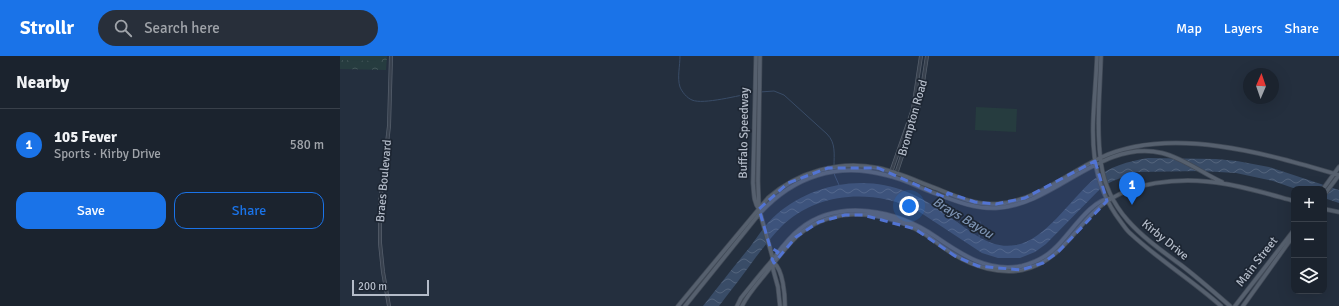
<!DOCTYPE html>
<html lang="en">
<head>
<meta charset="utf-8">
<style>
  :root { --surface:#1b232e; --page:#282f3a; --text:#f1f3f6; --muted:#a0a4aa; --line:#39404a; --accent:#1a73e8 }
  body { margin:0; font-family:Signika,sans-serif; background:var(--page); color:var(--text) }
  .controls { position:absolute; right:12px; bottom:12px; display:grid; overflow:hidden; border-radius:8px; box-shadow:0 4px 16px #0002 }
  .controls button { width:36px; height:36px; display:grid; place-items:center; padding:0; border:0; border-bottom:1px solid var(--line); background:var(--surface); color:var(--text); font:20px sans-serif }
  .compass { position:absolute; left:903px; top:12px; width:36px; height:36px; border-radius:50%; background:var(--surface); box-shadow:0 4px 16px #0002; rotate:2deg }
  .scale { position:absolute; left:12px; bottom:10px; width:77px; box-sizing:border-box; padding-left:4px; border:2px solid #b4bcc9; border-top:0; font-size:11px; line-height:14px; white-space:nowrap; color:#b4bcc9; -webkit-text-stroke:3px #1d2633; paint-order:stroke }
  .you { position:absolute; left:569px; top:150px; width:14px; height:14px; margin:-10px; border:3px solid #fff; border-radius:50%; background:#1a73e8; box-shadow:0 0 0 6px #1a73e833 }
  .badge { display:grid; place-items:center; width:26px; height:26px; border-radius:50%; background:var(--accent); color:#fff; font-size:13px; font-weight:700 }
  .pin { position:absolute; translate:-50% -33px; filter:drop-shadow(0 1px 2px #0008) }
  .pin::after { content:''; position:absolute; top:21px; width:14px; height:12px; background:inherit; clip-path:polygon(0 0,100% 0,50% 100%) }
  .list { margin:0; padding:0; list-style:none }
  h2 { display:flex; justify-content:space-between; align-items:center; height:52px; margin:0; padding:0 16px; font-size:17px }
  h2 small { font-size:13px; font-weight:400; color:var(--muted) }
  .list li { display:grid; grid-template-columns:26px 1fr auto; gap:12px; align-items:center; box-sizing:border-box; height:72px; padding:0 16px; border-top:1px solid var(--line) }
  .list b { display:block; font-size:15px; white-space:nowrap }
  .list p { margin:0; font-size:13px; white-space:nowrap; color:var(--muted) }
  .list em { font-size:13px; font-style:normal; color:var(--muted) }
  .actions { display:flex; gap:8px; padding:12px 16px }
  .actions a { flex:1; padding:9px 0; border:1px solid var(--accent); border-radius:12px; text-align:center; font-size:14px; color:var(--accent) }
  .actions .main { background:var(--accent); color:#fff }
  .icon { flex:none; width:22px; height:22px; fill:none; stroke:currentColor; stroke-width:2; stroke-linecap:round; stroke-linejoin:round }
  .map { position:relative; flex:none; width:999px; height:250px; overflow:hidden }
  header { display:flex; align-items:center; gap:24px; box-sizing:border-box; height:56px; padding:0 20px; background:var(--accent); color:#fff }
  header strong { font-size:19px }
  nav { display:flex; gap:22px; margin-inline-start:auto; font-size:14px }
  .search { width:280px; height:36px; background:var(--page); display:flex; align-items:center; gap:10px; box-sizing:border-box; padding:0 14px; border-radius:22px; color:var(--muted); font-size:15px }
  main { display:flex }
  aside { flex:1; background:var(--surface) }
  .map>svg:first-child { display:block }
</style>
</head>
<body>
<header>
<strong>Strollr</strong>
<div class="search"><svg class="icon" aria-label="search" viewBox="0 0 24 24"><circle cx="10" cy="10" r="6"/><path d="M15 15l6 6"/></svg>Search here</div>
<nav><a>Map</a><a>Layers</a><a>Share</a></nav>
</header>
<main>
<aside>
<h2>Nearby<small></small></h2>
<ul class="list">
<li><span class="badge">1</span><div><b>105 Fever</b><p>Sports · Kirby Drive</p></div><em>580 m</em></li>
</ul>
<div class="actions"><a class="main">Save</a><a>Share</a></div>
</aside>
<div class="map">
<svg width="999" height="250" viewBox="0 0 999 250">
  <defs>
    <pattern id="park-crowns" width="20" height="18" patternUnits="userSpaceOnUse"><rect width="20" height="18" fill="#263c3f"/><path d="M2 6a3 3 0 1 1 6 0M12 15a3 3 0 1 1 6 0" fill="none" stroke="#435659"/></pattern>
    <pattern id="water-waves" width="16" height="10" patternUnits="userSpaceOnUse"><rect width="16" height="10" fill="#394c67"/><path d="M0 5q4-4 8 0t8 0" fill="none" stroke="#53647b"/></pattern>
  </defs>
  <rect width="100%" height="100%" fill="#242f3e"/>
  <path fill="url(#park-crowns)" d="M0,0H47L46,14L0,13Z"/>
  <path fill="#263c3f" d="M0,0H36V5L0,4Z
    M636,51L677,53L676,76L635,74Z"/>
  <path fill="url(#water-waves)" d="M808,102L876,103L897,105L929,111L999,134V147L984,142V133H956L933,125L896,117L861,115L796,116L773,125L763,130L706,188L695,196L680,202H658L642,197L575,153C531,133 477,136 441,171C432,180 424,191 416,201C404,218 391,234 379,250H363C379,230 394,210 410,191C418,180 426,167 437,158C472,128 524,118 567,136C583,142 597,152 611,162C631,175 650,194 676,189C704,185 731,143 753,124C768,111 789,105 808,102Z"/>
  <g fill="none" stroke-linecap="round" stroke-linejoin="round">
    <path stroke="#394c67" stroke-width="1" d="M340,0C340,10 337,22 340,31C342,36 347,42 352,44C363,49 400,39 413,37
      M420,36L434,35L444,39L487,78C496,87 494,98 494,110
      M494,117L495,120L499,129
      M639,182L640,166"/>
    <defs>
      <path id="minor" d="M556,118L580,46L587,0
        M552,121L551,116L573,53L581,0
        M49,250L43,216L40,187V146L49,70L51,0"/>
      <path id="major" d="M416,0L413,127C414,135 413,146 419,153
        M420,0L418,125L419,153L433,203
        M757,0C755,60 741,114 781,166C784,170 787,175 791,178C819,204 852,224 881,250
        M761,0C760,35 756,72 761,107C768,157 803,181 841,209C858,222 874,236 890,250
        M983,133L999,111
        M984,139L999,119
        M984,153L999,156
        M434,207C443,214 445,239 445,250
        M433,209V213L438,231L440,250
        M338,250L428,142C458,116 499,104 538,112C558,116 576,125 595,132C615,140 634,149 656,148C695,146 726,118 760,102C830,69 928,98 999,119
        M345,250L420,157C454,120 497,106 546,119C561,122 575,129 589,135C611,143 632,153 656,152C716,149 759,83 822,97C843,102 862,117 882,126
        M397,250L401,242C411,230 420,218 430,207C439,195 448,182 460,173C499,142 557,154 596,181C622,199 649,217 682,210C693,207 706,201 714,193C730,179 750,143 772,142
        M402,250C409,236 421,224 430,212C440,199 450,185 462,176C498,149 547,156 583,177C594,184 604,193 615,199C634,211 660,218 682,214C716,207 731,179 753,157C785,124 843,120 886,128C909,132 932,139 954,145
        M895,250L954,174
        M903,250L954,179"/>
    </defs>
    <use href="#minor" stroke="#565f6c" stroke-width="4"/>
    <use href="#major" stroke="#414a57" stroke-width="5"/>
    <use href="#minor" stroke="#38414e" stroke-width="2.5"/>
    <use href="#major" stroke="#56606e" stroke-width="3.5"/>
  </g>
  <path fill="#5274d3" fill-opacity="0.2" stroke="#5274d3" stroke-width="3" stroke-dasharray="8 5" stroke-linejoin="round" d="M755,105L767,145L718,196L703,207L681,214L638,210L615,200L575,173L523,159H505L479,166L456,181L434,207L432,203L438,196L430,191L419,153L448,127L488,112H538L606,142L608,137L635,146L656,148L685,142Z"/>
  <g text-anchor="middle" dominant-baseline="central" stroke-width="3.5" stroke-linejoin="round" paint-order="stroke">
    <g font-size="12" fill="#b4bcc9" stroke="#1d2633">
      <text transform="translate(573 62) rotate(-74)">Brompton Road</text>
      <text transform="translate(404 77) rotate(-89)">Buffalo Speedway</text>
      <text transform="translate(44 125) rotate(-85)">Braes Boulevard</text>
      <text transform="translate(825 184) rotate(39)">Kirby Drive</text>
      <text transform="translate(917 206) rotate(-52)">Main Street</text>
    </g>
    <g font-size="13" font-style="italic" fill="#7c92b1" stroke="#1d2633">
      <text transform="translate(623 162) rotate(31)">Brays Bayou</text>
    </g>
  </g>
</svg>
<div class="controls">
<button>+</button>
<button>−</button>
<button><svg class="icon" aria-label="layers" viewBox="0 0 24 24"><path d="M12 4l9 5-9 5-9-5zM3 14l9 5 9-5"/></svg></button>
</div>
<svg class="compass" viewBox="-18 -18 36 36"><path d="M0-13l5 13h-10z" fill="#e53935"/><path d="M0 13l5-13h-10z" fill="#a0a4aa"/></svg>
<div class="scale">200 m</div>
<div class="you"></div>
<div class="pin badge" style="left:792px;top:149px">1</div>
</div>
</main>
</body>
</html>
